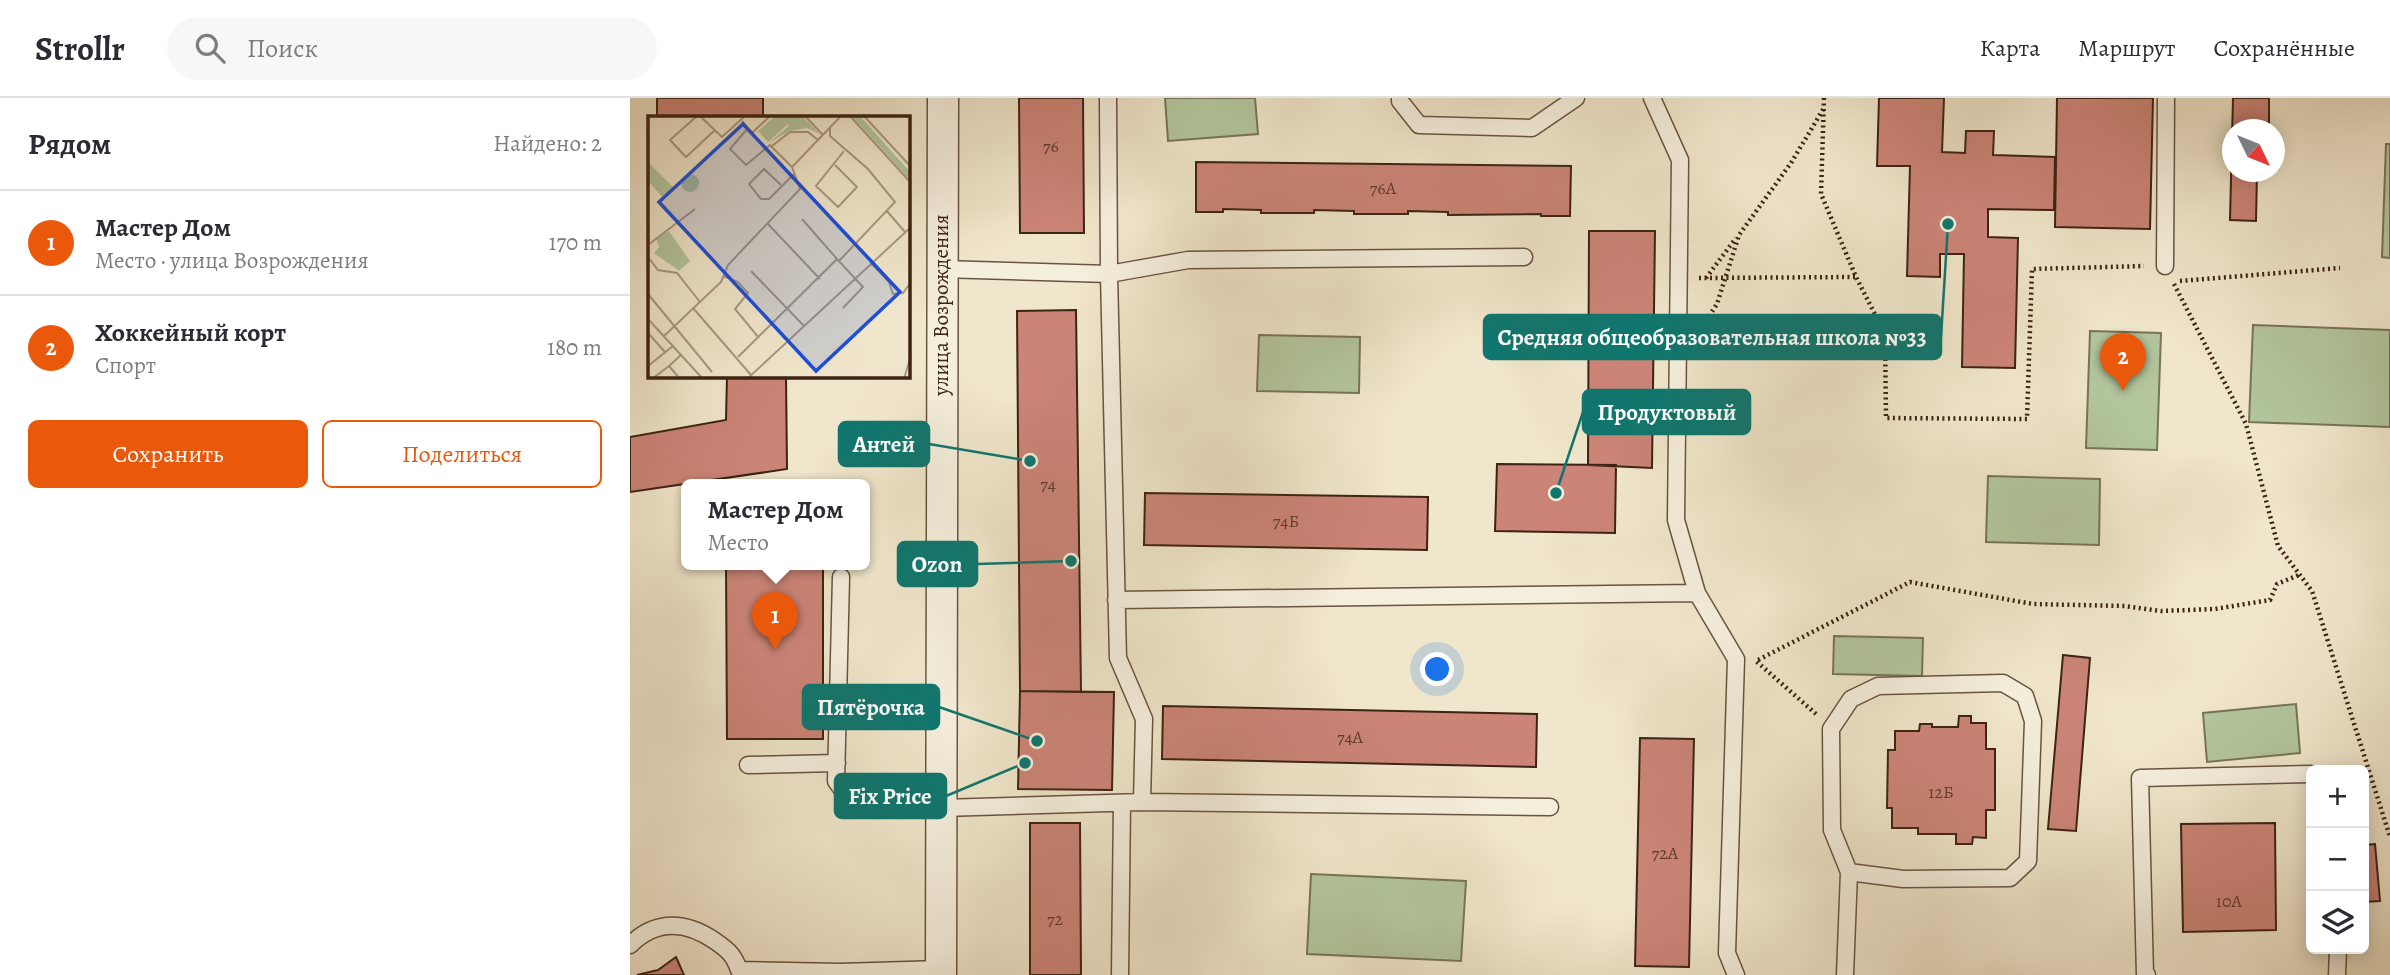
<!DOCTYPE html>
<html lang="ru">
<head>
<meta charset="utf-8">
<style>
  :root { --surface:#fff; --page:#f7f7f7; --text:#2b2b33; --muted:#7c7c81; --line:#e1e1e2; --accent:#ea580c }
  body { margin:0; font-family:Alegreya,serif; background:var(--page); color:var(--text) }
  .controls { position:absolute; right:21px; bottom:21px; display:grid; overflow:hidden; border-radius:10px; box-shadow:0 4px 18px #0003 }
  .controls button { width:63px; height:63px; display:grid; place-items:center; padding:0; border:0; border-bottom:2px solid var(--line); background:var(--surface); color:var(--text); font:35px sans-serif }
  .compass { position:absolute; left:1592px; top:21px; width:63px; height:63px; border-radius:50%; background:var(--surface); box-shadow:0 4px 18px #0003; rotate:133deg }
  .you { position:absolute; left:808px; top:572px; width:24px; height:24px; margin:-18px; border:5px solid #fff; border-radius:50%; background:#1a73e8; box-shadow:0 0 0 10px #1a73e833 }
  .badge { display:grid; place-items:center; width:46px; height:46px; border-radius:50%; background:var(--accent); color:#fff; font-size:23px; font-weight:700 }
  .pin { position:absolute; translate:-50% -58px; filter:drop-shadow(0 2px 4px #0008) }
  .pin::after { content:''; position:absolute; top:37px; width:24px; height:21px; background:inherit; clip-path:polygon(0 0,100% 0,50% 100%) }
  .popup { position:absolute; left:51px; top:381px; width:189px; height:91px; box-sizing:border-box; display:grid; place-content:center; border-radius:10px; background:var(--surface); filter:drop-shadow(0 2px 5px #0005); font-size:23px; white-space:nowrap; color:var(--muted) }
  .popup b { font-size:26px; color:var(--text) }
  .popup::after { content:''; position:absolute; left:50%; top:100%; margin-left:-14px; border:14px solid transparent; border-top-color:var(--surface) }
  .list { margin:0; padding:0; list-style:none }
  h2 { display:flex; justify-content:space-between; align-items:center; height:91px; margin:0; padding:0 28px; font-size:30px }
  h2 small { font-size:23px; font-weight:400; color:var(--muted) }
  .list li { display:grid; grid-template-columns:46px 1fr auto; gap:21px; align-items:center; box-sizing:border-box; height:105px; padding:0 28px; border-top:2px solid var(--line) }
  .list b { display:block; font-size:26px; white-space:nowrap }
  .list p { margin:0; font-size:23px; white-space:nowrap; color:var(--muted) }
  .list em { font-size:23px; font-style:normal; color:var(--muted) }
  .actions { display:flex; gap:14px; padding:21px 28px }
  .actions a { flex:1; padding:16px 0; border:2px solid var(--accent); border-radius:10px; text-align:center; font-size:24px; color:var(--accent) }
  .actions .main { background:var(--accent); color:#fff }
  .icon { flex:none; width:38px; height:38px; fill:none; stroke:currentColor; stroke-width:2; stroke-linecap:round; stroke-linejoin:round }
  .map { position:relative; flex:none; width:1760px; height:877px; overflow:hidden }
  header { display:flex; align-items:center; gap:42px; box-sizing:border-box; height:98px; padding:0 35px; background:var(--surface); border-bottom:2px solid var(--line) }
  header strong { font-size:33px }
  nav { display:flex; gap:38px; margin-inline-start:auto; font-size:24px }
  .search { width:490px; height:63px; background:var(--page); display:flex; align-items:center; gap:18px; box-sizing:border-box; padding:0 24px; border-radius:38px; color:var(--muted); font-size:26px }
  main { display:flex }
  aside { flex:1; background:var(--surface) }
  .map>svg:first-child { display:block }
</style>
</head>
<body>
<header>
<strong>Strollr</strong>
<div class="search"><svg class="icon" aria-label="search" viewBox="0 0 24 24"><circle cx="10" cy="10" r="6"/><path d="M15 15l6 6"/></svg>Поиск</div>
<nav><a>Карта</a><a>Маршрут</a><a>Сохранённые</a></nav>
</header>
<main>
<aside>
<h2>Рядом<small>Найдено: 2</small></h2>
<ul class="list">
<li><span class="badge">1</span><div><b>Мастер Дом</b><p>Место · улица Возрождения</p></div><em>170 m</em></li>
<li><span class="badge">2</span><div><b>Хоккейный корт</b><p>Спорт</p></div><em>180 m</em></li>
</ul>
<div class="actions"><a class="main">Сохранить</a><a>Поделиться</a></div>
</aside>
<div class="map">
<svg width="1760" height="877" viewBox="0 0 1760 877">
  <rect width="100%" height="100%" fill="#f0e6cb"/>
  <filter id="stains"><feTurbulence type="fractalNoise" baseFrequency=".00286" numOctaves="4"/><feColorMatrix values="0 0 0 0 .2 0 0 0 0 .09 0 0 0 0 .02 0 0 0 .5 -.17"/></filter>
  <radialGradient id="worn" r=".72"><stop offset=".6" stop-color="#630" stop-opacity="0"/><stop offset="1" stop-color="#630" stop-opacity=".3"/></radialGradient>
  <path fill="#b3c69d" stroke="#787458" stroke-width="2" d="M535,0H625L628,36L538,43Z
    M1756,46H1760V160L1752,159Z
    M1623,227L1760,232V329L1619,324Z
    M1460,233L1531,235L1527,352L1456,350Z
    M629,237L730,239L729,295L627,293Z
    M1358,378L1470,381L1469,447L1356,444Z
    M1204,538L1293,540L1292,578L1203,576Z
    M1666,606L1670,655L1577,664L1573,615Z
    M681,776L836,783L831,863L677,856Z"/>
  <path fill="#cb8477" stroke="#3c2313" stroke-width="2" d="M27,0H133V19H27Z
    M389,0H453L454,135H390Z
    M1249,0H1314L1312,54L1335,55L1336,33H1364L1363,57L1425,59L1424,112L1358,111V139L1388,140L1385,270L1332,269L1334,156H1310V179L1277,178L1280,68H1247Z
    M1427,0H1523L1520,131L1425,129Z
    M1603,0H1639V29L1602,32V74H1627L1626,123L1600,122Z
    M566,64L941,68L940,118H911V116L818,117V114L778,113V116H724V113L684,112V115H631V112L593,111V114H566Z
    M959,133H1025L1022,370L958,367Z
    M446,212L451,594L390,593L387,213Z
    M97,278H156L157,371L0,394V339L96,322Z
    M867,366L986,367L985,435L865,433Z
    M515,395L798,399L797,452L514,447Z
    M96,466H193V641H97Z
    M1433,557L1460,560L1446,733L1418,731Z
    M390,593L484,594L482,692L388,691Z
    M533,608L907,616L906,669L532,661Z
    M1329,618H1341V625H1356V651H1365V712H1356V740L1343,739L1342,746H1326V736H1288V730H1262V710H1257L1258,652H1265V633H1289L1290,626H1302V629H1328Z
    M1010,640L1064,641L1059,869L1005,868Z
    M400,725H450L451,877H400Z
    M1645,725L1646,832L1553,834L1551,726Z
    M1745,746L1750,803L1734,804V747Z
    M46,859L54,877H7L28,872Z"/>
  <g fill="none" stroke-linecap="round" stroke-linejoin="round">
    <defs>
      <path id="lane" d="M770,0V3L789,27L902,30L946,0
        M1022,0L1050,62L1046,422L1067,495L1106,561L1097,855L1106,877
        M1535,168L1536,0
        M311,171L479,176L558,162L894,159
        M211,479L206,683L221,704L312,710L512,704L514,621L488,560L479,176L478,0
        M486,502L1067,495
        M118,667L207,665
        M512,704L920,709
        M0,847C26,821 56,823 85,843C98,852 104,857 109,872L210,874L311,871
        M490,877L492,705
        M1215,877L1219,774L1202,732L1201,631L1221,601L1248,588L1373,585L1395,598L1403,623L1398,763L1380,780L1273,781L1219,774
        M1517,877H1515L1510,680L1681,676
        M1707,877L1708,851"/>
      <path id="street" d="M311,877L313,0"/>
    </defs>
    <use href="#lane" stroke="#695441" stroke-width="19"/>
    <use href="#street" stroke="#695441" stroke-width="33"/>
    <path stroke="#3c2313" stroke-width="4.5" stroke-dasharray="2 3.5" stroke-linecap="butt" d="M1194,0L1191,96L1226,179L1255,236L1256,320L1397,321L1402,171L1514,168
      M1069,180L1226,179
      M1076,180L1106,140
      M1550,183L1710,170
      M1544,186L1616,326L1648,448L1682,493L1760,739
      M1070,232L1087,206L1109,137L1161,65L1194,10
      M1186,616L1126,563L1280,484L1403,506L1495,508L1531,513L1585,511L1640,502L1647,486L1669,477"/>
    <use href="#lane" stroke="#f5efdd" stroke-width="16"/>
    <use href="#street" stroke="#f5efdd" stroke-width="30"/>
  </g>
  <g text-anchor="middle" dominant-baseline="central" stroke-width="7" stroke-linejoin="round" paint-order="stroke">
    <g font-size="18" fill="#603b2c">
      <text x="421" y="48">76</text>
      <text x="753" y="90">76А</text>
      <text x="418" y="386">74</text>
      <text x="656" y="423">74Б</text>
      <text x="720" y="639">74А</text>
      <text x="1311" y="694">12Б</text>
      <text x="1035" y="755">72А</text>
      <text x="1599" y="803">10А</text>
      <text x="425" y="821">72</text>
    </g>
    <g font-size="21" fill="#3c2313" stroke="#f5efdd">
      <text transform="translate(311 207) rotate(-90)">улица Возрождения</text>
    </g>
  </g>
  <g transform="translate(18 18)">
    <rect width="262" height="262" fill="#f0e6cb"/>
    <path d="M127,0H154L172,18L159,12L141,15L121,27L141,10L133,2L139,9L120,26L110,15ZM204,0H212L262,56V64ZM1,47L27,73L15,82L0,65ZM33 67a9 9 0 1 1 18 0a9 9 0 1 1-18 0ZM21,115L42,145L31,155L6,137L11,131L8,122Z" fill="#b3c69d"/>
    <path fill="none" stroke="#a89881" stroke-width="2" d="M49,0L22,24L38,41L67,14M52,0L74,21L97,0M157,0L175,19M202,0L263,67M216,0L263,51M94,5L104,17L122,0M100,12L82,33L98,49L122,29L144,51M182,12V20L220,53L247,86L191,145M124,30L142,16H160L170,24M187,49L209,71L190,91L168,70L196,35M133,69L116,53L101,68L113,83H121L146,58M238,94L257,116M154,103L189,143M120,108L172,163M0,129L47,93M0,141L10,154L29,157L52,186M223,147L241,166L245,178L255,177L263,166M103,155L156,210M75,160L90,166L100,177L87,193L111,222M0,178L64,256M45,192L103,259M0,203L55,263M0,217L17,236M16,220L73,166L80,149L152,73L144,51L193,0M90,241L189,143L215,171L195,192M0,250L25,230M4,263L21,250M32,263L21,250L33,239M99,263L263,111M256,263L263,239"/>
    <path fill="#1d4ed8" fill-opacity="0.15" stroke="#1d4ed8" stroke-width="3.5" d="M95,8L252,176L168,255L11,86Z"/>
    <rect width="262" height="262" fill="none" stroke="#3c2313" stroke-width="3.5"/>
  </g>
  <path fill="none" stroke="#0f766e" stroke-width="2.5" d="M1318 126L1311 239M926 395L953 314M400 363L299 346M441 463L347 466M407 643L309 609M395 665L316 698"/>
  <g fill="#0f766e" stroke="#f5efdd" stroke-width="2.5">
    <circle cx="1318" cy="126" r="7"/>
    <circle cx="926" cy="395" r="7"/>
    <circle cx="400" cy="363" r="7"/>
    <circle cx="441" cy="463" r="7"/>
    <circle cx="407" cy="643" r="7"/>
    <circle cx="395" cy="665" r="7"/>
  </g>
  <g fill="#0f766e" stroke="#0f766e" stroke-width="2.5">
    <rect x="854" y="217" width="457" height="44" rx="7"/>
    <rect x="953" y="292" width="167" height="44" rx="7"/>
    <rect x="209" y="324" width="90" height="44" rx="7"/>
    <rect x="268" y="444" width="79" height="44" rx="7"/>
    <rect x="173" y="587" width="136" height="44" rx="7"/>
    <rect x="205" y="676" width="111" height="44" rx="7"/>
  </g>
  <g font-size="23" text-anchor="middle" font-weight="bold" fill="#fff">
    <text x="1082" y="247">Средняя общеобразовательная школа №33</text>
    <text x="1037" y="322">Продуктовый</text>
    <text x="254" y="354">Антей</text>
    <text x="307" y="474">Ozon</text>
    <text x="241" y="617">Пятёрочка</text>
    <text x="260" y="706">Fix Price</text>
  </g>
  <rect width="100%" height="100%" filter="url(#stains)"/>
  <rect width="100%" height="100%" fill="url(#worn)"/>
</svg>
<div class="controls">
<button>+</button>
<button>−</button>
<button><svg class="icon" aria-label="layers" viewBox="0 0 24 24"><path d="M12 4l9 5-9 5-9-5zM3 14l9 5 9-5"/></svg></button>
</div>
<svg class="compass" viewBox="-18 -18 36 36"><path d="M0-13l5 13h-10z" fill="#e53935"/><path d="M0 13l5-13h-10z" fill="#7c7c81"/></svg>
<div class="you"></div>
<div class="pin badge" style="left:145px;top:552px">1</div>
<div class="popup"><b>Мастер Дом</b>Место</div>
<div class="pin badge" style="left:1493px;top:293px">2</div>
</div>
</main>
</body>
</html>
